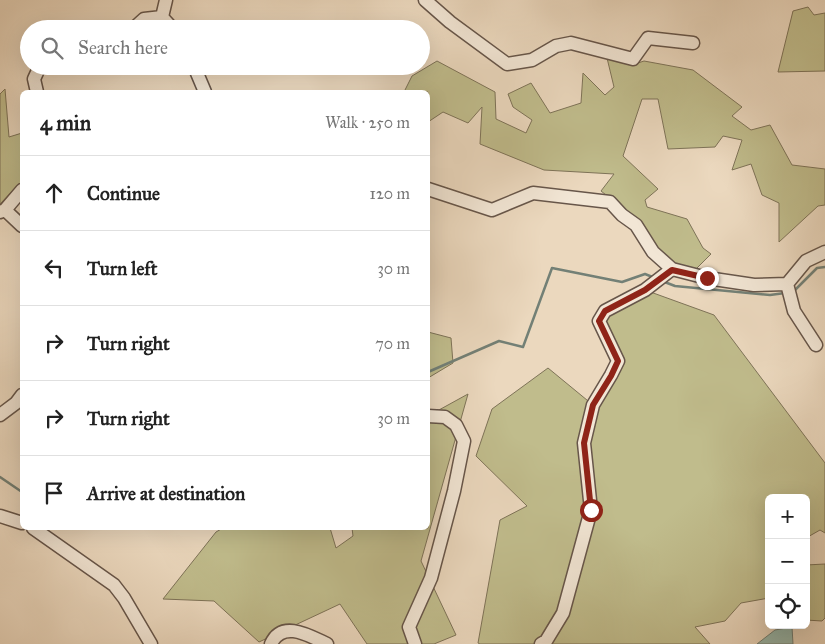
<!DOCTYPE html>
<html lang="en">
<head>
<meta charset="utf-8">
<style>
  :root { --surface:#fff; --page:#f2f2f2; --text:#222; --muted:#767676; --line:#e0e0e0 }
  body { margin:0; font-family:"IM FELL Great Primer",serif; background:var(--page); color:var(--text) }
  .controls { position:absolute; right:15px; bottom:15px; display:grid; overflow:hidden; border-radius:8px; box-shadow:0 5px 20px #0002 }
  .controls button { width:45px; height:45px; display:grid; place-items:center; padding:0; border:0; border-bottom:1px solid var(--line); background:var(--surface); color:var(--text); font:25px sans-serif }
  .stop { position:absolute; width:15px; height:15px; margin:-11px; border:4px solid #8f2418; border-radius:50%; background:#fff }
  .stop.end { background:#8f2418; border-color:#fff; box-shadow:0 1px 5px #0008 }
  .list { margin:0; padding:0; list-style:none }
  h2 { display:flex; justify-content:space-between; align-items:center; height:65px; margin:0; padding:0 20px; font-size:21px }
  h2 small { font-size:16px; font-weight:400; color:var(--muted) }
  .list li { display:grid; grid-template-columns:32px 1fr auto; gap:15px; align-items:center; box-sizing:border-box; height:75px; padding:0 20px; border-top:1px solid var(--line) }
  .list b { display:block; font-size:19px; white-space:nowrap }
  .list em { font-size:16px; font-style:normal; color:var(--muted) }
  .icon { flex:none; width:28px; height:28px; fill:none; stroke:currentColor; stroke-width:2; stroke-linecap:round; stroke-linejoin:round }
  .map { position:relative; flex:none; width:825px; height:644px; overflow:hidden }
  .search { position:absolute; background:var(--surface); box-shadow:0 5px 20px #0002; left:20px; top:20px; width:410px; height:55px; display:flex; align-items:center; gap:12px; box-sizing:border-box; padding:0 18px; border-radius:28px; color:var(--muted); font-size:19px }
  .panel { position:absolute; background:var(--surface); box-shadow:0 5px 20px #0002; left:20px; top:90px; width:410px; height:440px; border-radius:8px }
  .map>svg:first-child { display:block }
</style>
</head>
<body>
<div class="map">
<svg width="825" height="644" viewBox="0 0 825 644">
  <rect width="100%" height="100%" fill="#ebd8be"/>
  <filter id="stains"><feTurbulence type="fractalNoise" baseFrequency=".004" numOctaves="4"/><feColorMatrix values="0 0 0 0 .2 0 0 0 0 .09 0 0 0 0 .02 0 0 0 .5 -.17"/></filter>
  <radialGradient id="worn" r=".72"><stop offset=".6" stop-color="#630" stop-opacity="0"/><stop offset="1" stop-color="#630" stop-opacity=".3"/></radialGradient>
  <path fill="#c0bc8c" stroke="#7e7358" d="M808,7L814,15L825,13V71L778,72L793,11Z
    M607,58L635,64L644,61L693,70L742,107L732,116L751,130L770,125L792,165L825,169V205L818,206L779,242V203L762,195L751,164L732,170L742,140L723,136L715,147L668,149L658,99H642L623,156L658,189L645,200L647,207L687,219L703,248L711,254L695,270L674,264L659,252L640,222L601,191L614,174L544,170L480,144L482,107L468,123L443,112L428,122V92H404L412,76L437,61L495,92L496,119L526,133L532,120L513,107L508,94L531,83L550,113L581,103L583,73L605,95L614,87Z
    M5,89L9,137L22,133V181L0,204V94Z
    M645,290L714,315L825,463V533L820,530L806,538V498H769V598L741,603L725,621L695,627L710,644H480L478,643L500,520L527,506L476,456L492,409L548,368L593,405L618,361L599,321Z
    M428,332L451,338L453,363L428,378Z
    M468,394L421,561L456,635L434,644H367L340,604L259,642L214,601L163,599L216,532L223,528H330L336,548L353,536L352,528H428V416Z
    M825,564V618L822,621L806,620V565Z"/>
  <path fill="#99baae" stroke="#738076" d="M792,627L793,644H757L775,630Z"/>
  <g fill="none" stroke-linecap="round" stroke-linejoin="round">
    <path stroke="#738076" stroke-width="2.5" d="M662,281L675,286L770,295L785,293
      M793,292L817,268L825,267
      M428,372L499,341L523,347L552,268L622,282L645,274L655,278
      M0,477L22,492"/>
    <defs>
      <path id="minor" d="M166,0L162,17L173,29
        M425,0L450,22L507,64L532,60L556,46L571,43L633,59L648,38L693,43
        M133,29L144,19L162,17
        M194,66L205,92
        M37,92L34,79L40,66
        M428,189L492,210L533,193L610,202L622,215L636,225L653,252L672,269L707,278L754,285L787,284L806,261L825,252
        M5,210L22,190
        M0,212L5,210L22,226
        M787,284L794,311L816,345
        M0,415L16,403L22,395
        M0,516L22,523
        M33,528L114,585L124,598L151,644
        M271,644C282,619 310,636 327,644
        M415,644L409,627L431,578L454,491L464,441L456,425L445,417L428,416
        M541,644L546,641L563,613L591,510L584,443L593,405L611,375L618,361L599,321L605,311L645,290L672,269"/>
    </defs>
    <use href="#minor" stroke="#67564a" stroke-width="15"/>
    <use href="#minor" stroke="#f2e6d5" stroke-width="12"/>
  </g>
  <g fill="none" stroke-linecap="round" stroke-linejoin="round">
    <path stroke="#8f2418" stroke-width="6" d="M591,510L584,443L593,405L611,376L618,361L599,321L605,311L645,290L672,270L707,278"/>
  </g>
  <rect width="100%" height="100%" filter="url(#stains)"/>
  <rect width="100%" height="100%" fill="url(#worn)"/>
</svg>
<div class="controls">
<button>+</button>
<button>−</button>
<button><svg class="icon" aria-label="locate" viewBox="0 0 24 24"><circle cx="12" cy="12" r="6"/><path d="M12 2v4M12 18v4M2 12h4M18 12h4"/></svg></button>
</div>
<div class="stop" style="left:591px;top:510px"></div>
<div class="stop end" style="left:707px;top:278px"></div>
<div class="search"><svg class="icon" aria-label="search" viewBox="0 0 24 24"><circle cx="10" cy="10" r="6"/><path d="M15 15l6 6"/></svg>Search here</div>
<section class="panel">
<h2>4 min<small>Walk · 250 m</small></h2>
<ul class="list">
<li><svg class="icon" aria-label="ahead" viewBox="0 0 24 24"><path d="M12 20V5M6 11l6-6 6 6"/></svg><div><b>Continue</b></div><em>120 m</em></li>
<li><svg class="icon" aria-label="left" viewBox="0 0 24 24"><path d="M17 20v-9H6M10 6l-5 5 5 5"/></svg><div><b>Turn left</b></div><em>30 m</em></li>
<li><svg class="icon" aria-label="right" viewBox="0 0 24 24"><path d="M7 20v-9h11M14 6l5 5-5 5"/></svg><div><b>Turn right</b></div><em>70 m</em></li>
<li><svg class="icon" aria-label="right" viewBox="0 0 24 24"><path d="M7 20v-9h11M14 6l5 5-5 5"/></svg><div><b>Turn right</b></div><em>30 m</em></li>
<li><svg class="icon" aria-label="arrive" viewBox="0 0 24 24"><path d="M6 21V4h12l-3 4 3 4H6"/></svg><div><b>Arrive at destination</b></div></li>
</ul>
</section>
</div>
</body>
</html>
